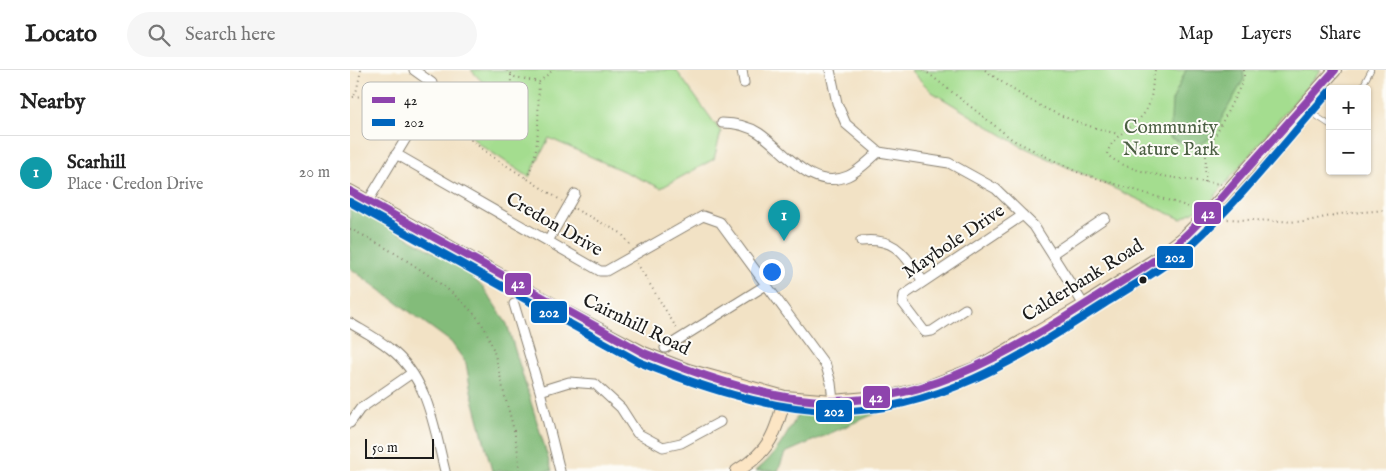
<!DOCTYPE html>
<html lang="en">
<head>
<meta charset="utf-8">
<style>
  :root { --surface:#fff; --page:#f6f6f6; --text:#222; --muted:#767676; --line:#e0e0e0; --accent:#db2777 }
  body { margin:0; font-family:"IM FELL English",serif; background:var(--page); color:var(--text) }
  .controls { position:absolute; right:15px; top:15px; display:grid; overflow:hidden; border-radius:5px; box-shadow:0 1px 4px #0004 }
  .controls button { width:45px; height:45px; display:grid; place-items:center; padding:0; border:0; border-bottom:1px solid var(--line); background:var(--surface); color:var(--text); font:25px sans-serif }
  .scale { position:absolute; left:15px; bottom:12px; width:69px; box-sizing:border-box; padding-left:5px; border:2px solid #1c1c1c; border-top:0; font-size:14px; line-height:18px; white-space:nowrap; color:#1c1c1c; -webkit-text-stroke:4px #fdfcf7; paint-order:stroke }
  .you { position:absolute; left:421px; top:201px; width:18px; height:18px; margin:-12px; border:4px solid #fff; border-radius:50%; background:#1a73e8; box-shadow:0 0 0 8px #1a73e833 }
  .badge { display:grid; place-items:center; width:32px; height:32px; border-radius:50%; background:var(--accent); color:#fff; font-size:16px; font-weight:700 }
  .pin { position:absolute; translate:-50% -41px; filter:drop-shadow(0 1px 2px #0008) }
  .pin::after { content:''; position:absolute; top:26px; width:18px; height:15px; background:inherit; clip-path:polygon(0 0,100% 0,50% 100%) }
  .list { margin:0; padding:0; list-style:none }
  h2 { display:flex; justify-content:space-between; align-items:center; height:65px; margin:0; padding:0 20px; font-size:21px }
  h2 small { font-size:16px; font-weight:400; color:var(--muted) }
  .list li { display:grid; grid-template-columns:32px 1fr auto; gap:15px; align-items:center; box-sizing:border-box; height:75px; padding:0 20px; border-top:1px solid var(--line) }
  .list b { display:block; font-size:19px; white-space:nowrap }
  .list p { margin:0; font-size:16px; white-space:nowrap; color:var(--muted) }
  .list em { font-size:16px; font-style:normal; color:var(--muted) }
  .icon { flex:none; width:28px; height:28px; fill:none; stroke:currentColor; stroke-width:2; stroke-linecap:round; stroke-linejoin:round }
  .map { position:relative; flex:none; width:1036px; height:401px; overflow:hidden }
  header { display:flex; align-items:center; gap:30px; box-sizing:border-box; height:70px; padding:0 25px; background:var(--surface); border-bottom:1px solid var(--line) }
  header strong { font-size:24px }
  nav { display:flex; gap:28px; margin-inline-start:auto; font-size:18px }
  .search { width:350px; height:45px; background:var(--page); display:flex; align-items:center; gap:12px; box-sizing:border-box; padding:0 18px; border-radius:28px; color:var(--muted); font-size:19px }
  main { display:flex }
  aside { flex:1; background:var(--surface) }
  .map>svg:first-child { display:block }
</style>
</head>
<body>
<header>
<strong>Locato</strong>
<div class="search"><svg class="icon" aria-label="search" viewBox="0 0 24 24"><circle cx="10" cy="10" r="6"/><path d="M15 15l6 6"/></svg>Search here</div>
<nav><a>Map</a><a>Layers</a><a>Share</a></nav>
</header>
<main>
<aside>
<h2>Nearby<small></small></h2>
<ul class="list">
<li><span class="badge" style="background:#0f9aa8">1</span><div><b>Scarhill</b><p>Place · Credon Drive</p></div><em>20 m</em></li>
</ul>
</aside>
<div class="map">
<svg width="1036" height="401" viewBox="0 0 1036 401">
  <rect width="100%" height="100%" fill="#fdfcf7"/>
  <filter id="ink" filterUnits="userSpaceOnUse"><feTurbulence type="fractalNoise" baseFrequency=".02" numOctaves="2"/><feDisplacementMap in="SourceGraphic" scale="10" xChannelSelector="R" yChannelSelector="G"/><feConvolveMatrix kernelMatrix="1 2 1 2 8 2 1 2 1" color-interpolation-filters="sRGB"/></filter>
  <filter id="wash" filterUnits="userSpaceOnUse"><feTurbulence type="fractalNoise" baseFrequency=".0096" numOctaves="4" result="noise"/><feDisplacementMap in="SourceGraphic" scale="20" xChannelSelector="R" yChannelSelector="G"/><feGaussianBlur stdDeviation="1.12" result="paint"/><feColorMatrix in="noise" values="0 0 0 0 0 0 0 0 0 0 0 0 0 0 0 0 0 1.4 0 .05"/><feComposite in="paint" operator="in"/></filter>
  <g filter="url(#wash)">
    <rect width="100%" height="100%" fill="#f2e2c5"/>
    <path fill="#a4dd8f" stroke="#607c56" d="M121,0H326L371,62L364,89L311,118L199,68L179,107L129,74L115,59L141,21Z
      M560,0H971L860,132L831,149L669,75L582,22Z"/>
    <path fill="#83bc7a" stroke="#506c4b" d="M836,0H893L894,9L861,67C848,80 836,74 820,68L822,31Z
      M0,135L116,200L135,220L157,254L202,401H142L121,321L116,293L101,272L0,198Z
      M531,341L435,383L428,401H406C428,383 435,367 449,343L494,346Z"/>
  </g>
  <g filter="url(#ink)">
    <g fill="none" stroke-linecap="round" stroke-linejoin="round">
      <defs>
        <path id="lane" d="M1011,19L1021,0
          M954,38L980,55"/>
        <path id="street" d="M392,0L394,13
          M480,0L487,33L496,54L529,82L599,93L646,119L684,156L734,235
          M372,53C385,53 398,56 409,63C436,81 461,122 498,106C509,101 519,90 529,82
          M46,84L250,201H256L353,146L370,152L476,296L481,313L483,331
          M18,131L81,27L82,13L64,0
          M198,171L225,124
          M511,171C547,167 554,185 573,211
          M702,184L755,148
          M164,234L190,321
          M615,239L582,261L575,262L553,233L554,225L673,145
          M0,253C13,261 27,268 39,278C78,307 84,357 95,401
          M315,278L416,215
          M0,353L10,339L62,303
          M210,401L190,321L219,312L245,314L271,338L287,363L313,377L331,373L370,352"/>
        <path id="secondary" d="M0,121L217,242L294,283L338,300L435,327L483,331L541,326L577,317L628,297L734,235L803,191L833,168L858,143L985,0
          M387,401C420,381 426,363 435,327"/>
      </defs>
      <use href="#lane" stroke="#877f70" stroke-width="6"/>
      <use href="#street" stroke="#877f70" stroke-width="11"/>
      <use href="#secondary" stroke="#877f70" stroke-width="14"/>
      <path stroke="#877f70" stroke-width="2" stroke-dasharray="1 4" stroke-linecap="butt" d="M11,0L6,23L2,27L47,24L67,35
        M157,0L165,7L189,12L203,0
        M574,0L663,70L727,102L846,139
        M635,0C681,34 712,50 768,64
        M805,0C801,14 804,29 795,42C784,59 763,63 757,84C776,105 842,110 871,114
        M161,5C161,38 148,54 121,70L140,85L212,131
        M176,108C192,81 187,43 189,12
        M855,112L856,84L894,9V0
        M225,139L271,163L282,177
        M868,147L875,149L953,152L989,144L1036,140
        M0,159C37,176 109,220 132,254C145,275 149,303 155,327C162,352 169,375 169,401
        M287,193L327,259
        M154,220L159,228"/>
      <use href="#lane" stroke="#fff" stroke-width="4.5"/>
      <use href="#street" stroke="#fff" stroke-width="9"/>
      <use href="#secondary" stroke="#fce5c4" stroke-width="12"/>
      <defs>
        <path id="bus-1" d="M0,121L294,283C350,305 424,332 484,331C585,330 667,278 750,225C778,207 809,190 834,167C856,147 875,123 895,101C925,67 955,34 985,0"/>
        <path id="bus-2" d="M0,132L289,292C349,316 416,339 481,341C584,344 674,285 757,232C785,214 816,197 841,175C891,129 935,72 980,21"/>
      </defs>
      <use href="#bus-1" stroke="#fdfcf7" stroke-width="11"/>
      <use href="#bus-2" stroke="#fdfcf7" stroke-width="11"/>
      <use href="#bus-1" stroke="#8e44ad" stroke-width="8"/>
      <use href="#bus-2" stroke="#0065bd" stroke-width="8"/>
    </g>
  </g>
  <circle fill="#1c1c1c" stroke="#fdfcf7" stroke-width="2" cx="793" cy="210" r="4.5"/>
  <g text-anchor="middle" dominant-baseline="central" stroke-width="4" stroke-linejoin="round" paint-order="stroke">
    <g font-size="19" fill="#4c6044" stroke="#fdfcf7">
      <text x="821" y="58">Community<tspan x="821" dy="22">Nature Park</tspan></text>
    </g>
    <g font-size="19" fill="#1c1c1c" stroke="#fdfcf7">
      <text transform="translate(204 155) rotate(30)">Credon Drive</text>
      <text transform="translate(604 172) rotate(-34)">Maybole Drive</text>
      <text transform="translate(733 211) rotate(-32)">Calderbank Road</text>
      <text transform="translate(286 255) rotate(26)">Cairnhill Road</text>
    </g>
  </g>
  <rect x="12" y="12" width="166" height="58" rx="8" fill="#fdfcf7" stroke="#bab9b5" stroke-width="1"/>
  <rect x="22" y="27" width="23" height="6" fill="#8e44ad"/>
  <rect x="22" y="49" width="23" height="7" fill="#0065bd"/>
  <g font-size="14" fill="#1c1c1c">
    <text x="54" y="35">42</text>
    <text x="54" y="57">202</text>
  </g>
  <g stroke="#fdfcf7" stroke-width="2">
    <rect x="843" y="131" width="29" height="24" rx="5" fill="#8e44ad"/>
    <rect x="806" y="175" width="38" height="24" rx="5" fill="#0065bd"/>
    <rect x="154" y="202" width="28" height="24" rx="5" fill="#8e44ad"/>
    <rect x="180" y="230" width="38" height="24" rx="5" fill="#0065bd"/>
    <rect x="512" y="315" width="29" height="24" rx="5" fill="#8e44ad"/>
    <rect x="465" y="329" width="38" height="24" rx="5" fill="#0065bd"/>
  </g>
  <g font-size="14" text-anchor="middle" font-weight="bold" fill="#fff">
    <text x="858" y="148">42</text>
    <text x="825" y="192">202</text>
    <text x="168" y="218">42</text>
    <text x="199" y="247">202</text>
    <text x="526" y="332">42</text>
    <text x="484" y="346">202</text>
  </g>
</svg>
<div class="controls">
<button>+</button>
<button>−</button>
</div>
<div class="scale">50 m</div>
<div class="you"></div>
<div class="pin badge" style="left:434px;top:171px;background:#0f9aa8">1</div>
</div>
</main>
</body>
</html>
